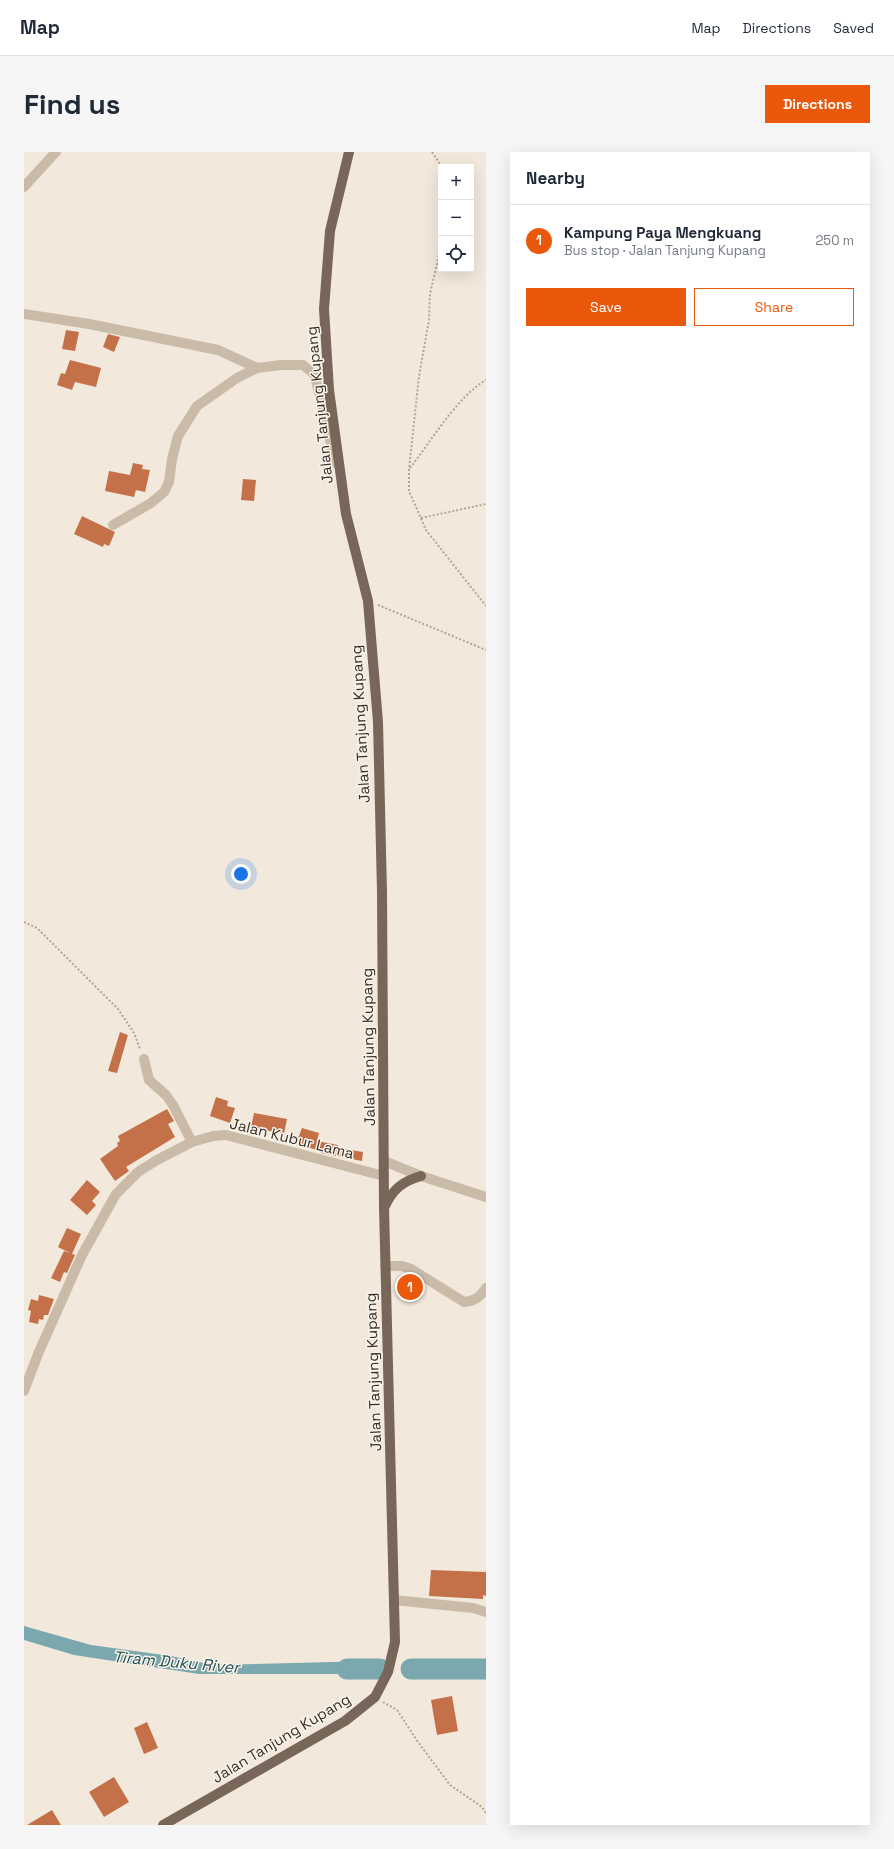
<!DOCTYPE html>
<html lang="en">
<head>
<meta charset="utf-8">
<style>
  :root { --surface:#fff; --page:#f6f6f7; --text:#1f2937; --muted:#747a83; --line:#e0e1e3; --accent:#ea580c }
  body { margin:0; font-family:"Space Grotesk",sans-serif; background:var(--page); color:var(--text) }
  .controls { position:absolute; right:12px; top:12px; display:grid; overflow:hidden; border-radius:0px; box-shadow:0 4px 16px #0002 }
  .controls button { width:36px; height:36px; display:grid; place-items:center; padding:0; border:0; border-bottom:1px solid var(--line); background:var(--surface); color:var(--text); font:20px sans-serif }
  .you { position:absolute; left:217px; top:722px; width:14px; height:14px; margin:-10px; border:3px solid #fff; border-radius:50%; background:#1a73e8; box-shadow:0 0 0 6px #1a73e833 }
  .badge { display:grid; place-items:center; width:26px; height:26px; border-radius:50%; background:var(--accent); color:#fff; font-size:13px; font-weight:700 }
  .pin { position:absolute; translate:-50% -50%; border:2px solid #fff; box-shadow:0 1px 4px #0006 }
  .list { margin:0; padding:0; list-style:none }
  h2 { display:flex; justify-content:space-between; align-items:center; height:52px; margin:0; padding:0 16px; font-size:17px }
  h2 small { font-size:13px; font-weight:400; color:var(--muted) }
  .list li { display:grid; grid-template-columns:26px 1fr auto; gap:12px; align-items:center; box-sizing:border-box; height:72px; padding:0 16px; border-top:1px solid var(--line) }
  .list b { display:block; font-size:15px; white-space:nowrap }
  .list p { margin:0; font-size:13px; white-space:nowrap; color:var(--muted) }
  .list em { font-size:13px; font-style:normal; color:var(--muted) }
  .actions { display:flex; gap:8px; padding:12px 16px }
  .actions a { flex:1; padding:9px 0; border:1px solid var(--accent); border-radius:0px; text-align:center; font-size:14px; color:var(--accent) }
  .actions .main { background:var(--accent); color:#fff }
  .icon { flex:none; width:22px; height:22px; fill:none; stroke:currentColor; stroke-width:2; stroke-linecap:round; stroke-linejoin:round }
  .map { position:relative; flex:none; width:462px; height:1673px; overflow:hidden; border-radius:0px }
  header { display:flex; align-items:center; gap:24px; box-sizing:border-box; height:56px; padding:0 20px; background:var(--surface); border-bottom:1px solid var(--line) }
  header strong { font-size:19px }
  nav { display:flex; gap:22px; margin-inline-start:auto; font-size:14px }
  .intro { display:flex; align-items:center; justify-content:space-between; box-sizing:border-box; height:96px; padding:0 24px }
  h1 { margin:0; font-size:28px }
  .button { padding:10px 18px; border-radius:0px; background:var(--accent); color:#fff; font-size:14px; font-weight:700 }
  main { display:flex; gap:24px; padding:0 24px }
  aside { flex:1; background:var(--surface); border-radius:0px; box-shadow:0 4px 16px #0002 }
  .map>svg:first-child { display:block }
</style>
</head>
<body>
<header>
<strong>Map</strong>
<nav><a>Map</a><a>Directions</a><a>Saved</a></nav>
</header>
<div class="intro"><h1>Find us</h1><a class="button">Directions</a></div>
<main>
<div class="map">
<svg width="462" height="1673" viewBox="0 0 462 1673">
  <rect width="100%" height="100%" fill="#f2e9dc"/>
  <path fill="#7ba8ae" d="M0,1474L67,1493L147,1504L189,1513L349,1509L352,1522H175L50,1503L0,1488Z"/>
  <g fill="none" stroke-linecap="round" stroke-linejoin="round">
    <path stroke="#7ba8ae" stroke-width="21" d="M323,1517H356
      M387,1517H462"/>
  </g>
  <path fill="#c47048" d="M42,178L55,180L51,199L38,197Z
    M84,182L96,185L90,200L79,195Z
    M46,208L77,216L72,235L51,230L48,238L33,233L37,221L41,222Z
    M109,311L119,313L118,317L126,318L121,340L112,338L110,345L81,339L85,319L106,323Z
    M219,327L232,328L230,349L217,348Z
    M58,364L91,380L85,394L80,392L79,395L50,382Z
    M96,880L104,883L93,921L84,919Z
    M192,945L204,949L203,954L211,956L206,971L186,964Z
    M143,957L150,969L144,972L151,985L102,1015L105,1019L91,1029L76,1007L94,994L93,991L96,989L94,984Z
    M230,961L263,967L260,982L227,975Z
    M278,976L295,981L293,989L314,993V996L339,1000L338,1009L297,1001V999L272,992Z
    M63,1028L76,1040L68,1049L72,1053L63,1063L46,1048Z
    M43,1076L57,1082L48,1102L34,1095Z
    M40,1099L51,1103L43,1121L40,1120L36,1130L27,1126Z
    M15,1143L30,1147L24,1163H20L19,1168L15,1167L14,1172L5,1170L7,1159L4,1158L7,1147L14,1149Z
    M407,1418L462,1420V1444L459,1443V1447L405,1444Z
    M428,1544L434,1579L413,1583L407,1548Z
    M123,1570L134,1596L120,1602L110,1576Z
    M90,1625L105,1650L80,1665L65,1640Z
    M28,1658L37,1673H3Z"/>
  <g fill="none" stroke-linecap="round" stroke-linejoin="round">
    <path stroke="#b6a492" stroke-width="2" stroke-dasharray="2 2" stroke-linecap="butt" d="M408,0L418,15
      M417,68L415,71V103L406,142L405,168L395,224L385,317V339L402,378L462,454
      M386,316C408,288 433,245 462,228
      M397,366L462,352
      M354,453L462,498
      M0,770L13,776L94,857L110,881L116,897
      M359,1550L373,1558L394,1590L426,1633L458,1655L462,1661"/>
    <path stroke="#cabaa8" stroke-width="10" d="M0,35L32,0
      M0,162L65,172L194,198L233,216
      M89,373L127,351L140,340L145,330L148,307L154,284L173,254L213,226L233,216L257,213H279L290,222L297,247L311,311
      M120,907L125,928L142,943L149,953L168,990
      M360,1009L397,1024L462,1045
      M361,1114H378L387,1117L440,1150C451,1149 456,1145 462,1136
      M0,1239L14,1202L58,1103L92,1042L114,1020L133,1008L168,990L189,984L202,983L360,1024
      M370,1448L449,1456L462,1460"/>
    <path stroke="#786659" stroke-width="10" d="M361,1054C369,1037 379,1029 397,1024
      M139,1673L321,1569L351,1545L364,1520L371,1490L360,1055L358,740L354,570L344,449L322,362L305,238L300,157L306,79L325,0"/>
  </g>
  <g text-anchor="middle" dominant-baseline="central" stroke-width="3" stroke-linejoin="round" paint-order="stroke">
    <g font-size="15" fill="#372e28" stroke="#f9f3e9">
      <text transform="translate(295 253) rotate(-96)">Jalan Tanjung Kupang</text>
      <text transform="translate(336 572) rotate(-93)">Jalan Tanjung Kupang</text>
      <text transform="translate(344 895) rotate(-91)">Jalan Tanjung Kupang</text>
      <text transform="translate(268 986) rotate(14)">Jalan Kubur Lama</text>
      <text transform="translate(349 1220) rotate(-92)">Jalan Tanjung Kupang</text>
      <text transform="translate(257 1586) rotate(-31)">Jalan Tanjung Kupang</text>
    </g>
    <g font-size="16" font-style="italic" fill="#1e4f58" stroke="#f9f3e9">
      <text transform="translate(152 1510) rotate(5)">Tiram Duku River</text>
    </g>
  </g>
</svg>
<div class="controls">
<button>+</button>
<button>−</button>
<button><svg class="icon" aria-label="locate" viewBox="0 0 24 24"><circle cx="12" cy="12" r="6"/><path d="M12 2v4M12 18v4M2 12h4M18 12h4"/></svg></button>
</div>
<div class="you"></div>
<div class="pin badge" style="left:386px;top:1135px">1</div>
</div>
<aside>
<h2>Nearby<small></small></h2>
<ul class="list">
<li><span class="badge">1</span><div><b>Kampung Paya Mengkuang</b><p>Bus stop · Jalan Tanjung Kupang</p></div><em>250 m</em></li>
</ul>
<div class="actions"><a class="main">Save</a><a>Share</a></div>
</aside>
</main>
</body>
</html>
